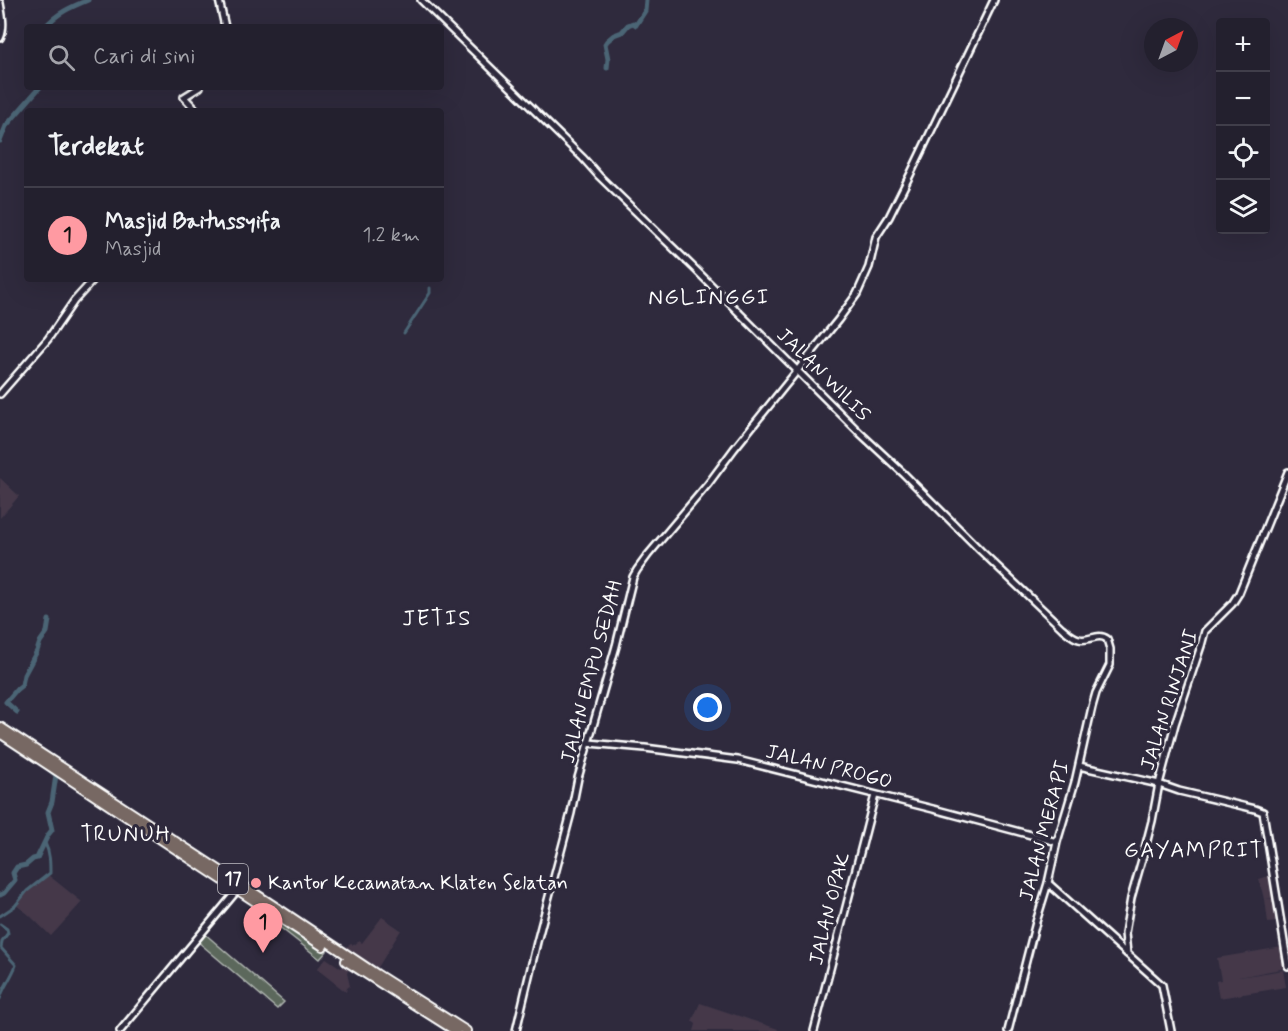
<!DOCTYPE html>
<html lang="id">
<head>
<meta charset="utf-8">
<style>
  :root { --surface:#23202e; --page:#2f2d3a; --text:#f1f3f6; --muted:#a3a3aa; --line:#403e4a; --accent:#ff9aa2 }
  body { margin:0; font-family:Mynerve,sans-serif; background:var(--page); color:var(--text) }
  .controls { position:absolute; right:18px; top:18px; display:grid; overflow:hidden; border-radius:6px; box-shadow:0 6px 24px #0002 }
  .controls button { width:54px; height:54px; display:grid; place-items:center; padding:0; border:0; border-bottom:2px solid var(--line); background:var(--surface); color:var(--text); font:30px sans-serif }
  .compass { position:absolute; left:1144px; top:18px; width:54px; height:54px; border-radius:50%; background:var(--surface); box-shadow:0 6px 24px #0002; rotate:41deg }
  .you { position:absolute; left:708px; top:708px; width:21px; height:21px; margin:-15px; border:4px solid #fff; border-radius:50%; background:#1a73e8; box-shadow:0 0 0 9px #1a73e833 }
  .badge { display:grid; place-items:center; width:39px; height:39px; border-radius:50%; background:var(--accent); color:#111; font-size:20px; font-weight:700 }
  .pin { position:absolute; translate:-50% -50px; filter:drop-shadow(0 2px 3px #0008) }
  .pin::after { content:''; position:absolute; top:32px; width:21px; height:18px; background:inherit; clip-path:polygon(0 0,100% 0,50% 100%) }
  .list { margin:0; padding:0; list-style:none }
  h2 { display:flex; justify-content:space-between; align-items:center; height:78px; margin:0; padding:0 24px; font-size:26px }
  h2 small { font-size:20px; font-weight:400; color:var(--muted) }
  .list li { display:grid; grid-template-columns:39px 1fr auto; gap:18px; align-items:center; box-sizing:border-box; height:96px; padding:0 24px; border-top:2px solid var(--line) }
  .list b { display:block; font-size:22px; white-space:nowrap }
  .list p { margin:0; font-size:20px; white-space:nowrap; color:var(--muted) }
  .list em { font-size:20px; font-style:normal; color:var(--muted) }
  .icon { flex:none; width:33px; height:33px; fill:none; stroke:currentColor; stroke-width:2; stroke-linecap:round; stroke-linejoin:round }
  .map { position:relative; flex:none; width:1288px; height:1031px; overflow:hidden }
  .search { position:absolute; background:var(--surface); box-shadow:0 6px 24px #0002; left:24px; top:24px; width:420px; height:66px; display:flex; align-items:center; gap:15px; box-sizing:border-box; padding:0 21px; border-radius:6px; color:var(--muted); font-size:22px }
  .panel { position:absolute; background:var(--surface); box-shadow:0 6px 24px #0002; left:24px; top:108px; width:420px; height:174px; border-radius:6px }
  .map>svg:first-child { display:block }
</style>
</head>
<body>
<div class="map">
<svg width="1288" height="1031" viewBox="0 0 1288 1031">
  <rect width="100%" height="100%" fill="#2f2a3d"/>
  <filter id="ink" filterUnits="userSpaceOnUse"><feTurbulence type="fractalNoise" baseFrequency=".0167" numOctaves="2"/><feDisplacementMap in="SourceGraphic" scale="12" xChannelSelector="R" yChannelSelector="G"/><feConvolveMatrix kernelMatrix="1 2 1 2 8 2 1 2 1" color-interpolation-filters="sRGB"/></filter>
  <g filter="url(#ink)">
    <path fill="#44394a" d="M0,478L19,496L0,518Z
      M47,874L82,902L51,936L28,914L16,905L31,888Z
      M1269,876L1274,897L1266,899L1273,898L1277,922L1268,923L1265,899H1264L1259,879Z
      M382,917L401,930L377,969L343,949L351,944L354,945L359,941L362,943Z
      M1282,947L1286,968L1239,977L1283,970L1286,987L1219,998L1216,981L1221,980L1217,958Z
      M326,958L341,968L345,965L350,967L347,973L350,986L347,988L346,992L317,969Z
      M700,1003L778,1029L777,1031H694L696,1024L692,1021Z"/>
    <path fill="#5b675c" stroke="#adb3ae" stroke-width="1.5" d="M274,917L327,951L320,959L272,921Z
      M204,933L284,1002L277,1009L197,941Z"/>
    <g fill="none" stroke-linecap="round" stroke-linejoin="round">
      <path stroke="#4c6575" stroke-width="3" d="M404,333L430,293V288
        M0,916L15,906L27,891L50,873C50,863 50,853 45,843
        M0,924L7,929L8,933L2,941L1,948L16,965C12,977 3,987 0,999"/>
      <path stroke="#4c6575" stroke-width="5" d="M45,27C57,13 71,7 88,0
        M607,68L608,59L605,44L607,41L614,35L622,32L628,25L633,23L636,25L645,11L646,0
        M0,141L6,126L40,87
        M17,712L6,702L17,689L22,685L24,675L37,651L40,642L47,632L49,620
        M0,895L4,893L15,880L13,873L17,867L26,865L33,859L37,858L48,835L52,830L48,812L52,802L56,775L50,770"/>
      <defs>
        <path id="secondary" d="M219,0L225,27
          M421,0L583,158L599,176L693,267L860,433L904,474L981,551L1062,628C1067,632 1073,638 1079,639C1089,642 1098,632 1107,639L1110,649V665L1096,693L1092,707L1075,782L1057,842L1048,883L1036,922L1008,1031
          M0,3C2,15 5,27 0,38
          M197,111L184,97L200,87
          M0,394L48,339L74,301L94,279
          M589,743L645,748L738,760L941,811L1057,842
          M1079,766L1159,784L1179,791L1255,809L1263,812L1288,966
          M1048,883L1162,985L1171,1031
          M1127,954L1125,933L1131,898L1143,856L1152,821L1159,784L1175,724L1201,646L1205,631L1232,604L1239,593L1288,472
          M120,1031L240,887
          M516,1031L537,942L571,813L578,778L616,646L633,577L637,570L648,555L708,484L734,449L838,320L857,294L869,267L876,237L889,217L910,175L994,0
          M814,1031L875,795"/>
        <path id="highway" d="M0,727L280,910L376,974L466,1031
          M0,733L323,946
          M346,961L456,1031"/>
      </defs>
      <use href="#secondary" stroke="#fff" stroke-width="10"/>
      <use href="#highway" stroke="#fff" stroke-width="12"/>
      <use href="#secondary" stroke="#2f2a3d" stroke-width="5"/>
      <use href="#highway" stroke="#776864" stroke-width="8"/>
    </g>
  </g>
  <circle fill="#ff9aa2" stroke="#2f2a3d" stroke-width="2" cx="256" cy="883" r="6"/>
  <g text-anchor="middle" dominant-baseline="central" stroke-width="6" stroke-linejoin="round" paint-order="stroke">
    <rect fill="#2f2a3d" stroke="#c1bfc5" stroke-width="1.5" x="218" y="864" width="30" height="30" rx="4.5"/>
    <g font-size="18" font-weight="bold" fill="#fff">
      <text x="233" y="879">17</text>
    </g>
    <g font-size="20" fill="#fff" stroke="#2f2a3d">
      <text transform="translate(823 375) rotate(45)">JALAN WILIS</text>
      <text transform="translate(592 672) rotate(-75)">JALAN EMPU SEDAH</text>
      <text transform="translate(1170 700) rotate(-72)">JALAN RINJANI</text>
      <text transform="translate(829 767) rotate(14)">JALAN PROGO</text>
      <text transform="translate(1045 831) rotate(-75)">JALAN MERAPI</text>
      <text transform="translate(830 909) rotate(-76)">JALAN OPAK</text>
    </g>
    <g font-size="20" fill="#fff" stroke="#2f2a3d" text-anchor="start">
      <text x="268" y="883">Kantor Kecamatan Klaten Selatan</text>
    </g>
    <g font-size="22" letter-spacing="1.5" fill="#fff" stroke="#2f2a3d">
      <text x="709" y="298">NGLINGGI</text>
      <text x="437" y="619">JETIS</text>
      <text x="126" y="835">TRUNUH</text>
      <text x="1194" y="851">GAYAMPRIT</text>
    </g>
  </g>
</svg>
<div class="controls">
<button>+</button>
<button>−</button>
<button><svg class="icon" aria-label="locate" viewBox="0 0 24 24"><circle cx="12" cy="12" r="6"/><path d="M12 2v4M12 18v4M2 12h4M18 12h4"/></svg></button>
<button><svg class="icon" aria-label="layers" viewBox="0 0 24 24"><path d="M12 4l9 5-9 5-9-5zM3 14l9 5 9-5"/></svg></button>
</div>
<svg class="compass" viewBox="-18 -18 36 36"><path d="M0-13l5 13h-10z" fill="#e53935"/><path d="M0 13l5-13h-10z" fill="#a3a3aa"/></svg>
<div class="you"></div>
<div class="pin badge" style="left:263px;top:953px">1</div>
<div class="search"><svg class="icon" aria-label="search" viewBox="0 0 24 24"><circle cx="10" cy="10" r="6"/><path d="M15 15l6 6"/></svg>Cari di sini</div>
<section class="panel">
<h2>Terdekat<small></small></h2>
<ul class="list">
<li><span class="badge">1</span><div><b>Masjid Baitussyifa</b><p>Masjid</p></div><em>1.2 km</em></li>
</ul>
</section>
</div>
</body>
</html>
